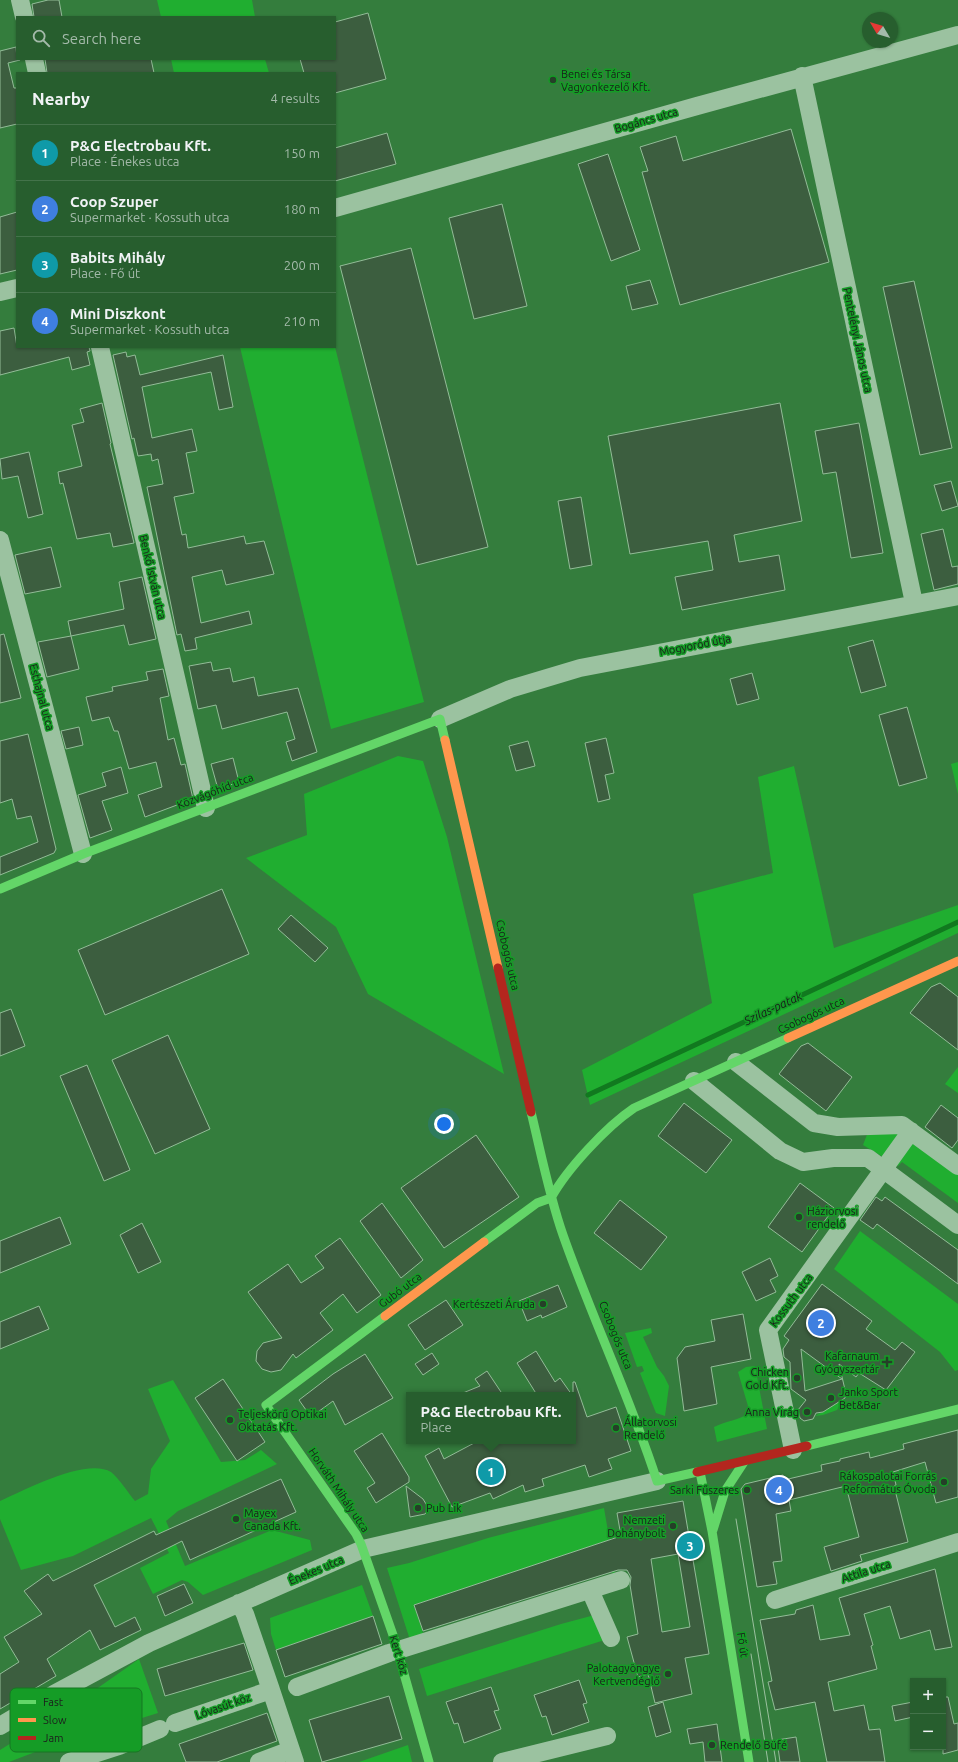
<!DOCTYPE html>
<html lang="en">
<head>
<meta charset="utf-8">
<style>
  :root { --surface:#275e2e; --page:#2f6436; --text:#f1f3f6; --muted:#a4baaa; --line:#43734a; --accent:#95a299 }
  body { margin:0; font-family:Ubuntu,sans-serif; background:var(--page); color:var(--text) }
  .controls { position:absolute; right:12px; bottom:12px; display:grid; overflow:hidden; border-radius:0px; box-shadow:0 1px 3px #0004 }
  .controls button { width:36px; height:36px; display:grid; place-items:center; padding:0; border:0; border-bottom:1px solid var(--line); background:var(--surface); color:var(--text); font:20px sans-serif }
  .compass { position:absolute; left:862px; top:12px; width:36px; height:36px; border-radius:50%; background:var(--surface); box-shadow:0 1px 3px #0004; rotate:308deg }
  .you { position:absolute; left:444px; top:1124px; width:14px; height:14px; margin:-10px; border:3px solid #fff; border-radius:50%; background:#1a73e8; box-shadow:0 0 0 6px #1a73e833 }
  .badge { display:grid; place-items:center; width:26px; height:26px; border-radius:50%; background:var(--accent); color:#fff; font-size:13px; font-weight:700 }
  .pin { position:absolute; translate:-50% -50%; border:2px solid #fff; box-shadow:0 1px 4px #0006 }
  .popup { position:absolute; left:406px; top:1392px; width:170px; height:52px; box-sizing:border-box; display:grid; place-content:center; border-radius:0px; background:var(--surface); filter:drop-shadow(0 1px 3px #0005); font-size:13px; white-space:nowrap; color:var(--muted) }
  .popup b { font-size:15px; color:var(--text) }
  .popup::after { content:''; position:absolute; left:50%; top:100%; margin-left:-8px; border:8px solid transparent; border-top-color:var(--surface) }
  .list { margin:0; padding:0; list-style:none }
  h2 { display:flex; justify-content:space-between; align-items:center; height:52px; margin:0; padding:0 16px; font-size:17px }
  h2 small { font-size:13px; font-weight:400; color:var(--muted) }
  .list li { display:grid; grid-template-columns:26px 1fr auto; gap:12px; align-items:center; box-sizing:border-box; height:56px; padding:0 16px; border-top:1px solid var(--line) }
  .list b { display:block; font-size:15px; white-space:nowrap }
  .list p { margin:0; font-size:13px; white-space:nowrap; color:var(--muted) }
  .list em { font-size:13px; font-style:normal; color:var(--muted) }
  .icon { flex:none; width:22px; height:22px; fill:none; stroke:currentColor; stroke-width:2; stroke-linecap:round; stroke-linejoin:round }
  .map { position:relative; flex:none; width:958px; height:1762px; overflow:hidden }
  .search { position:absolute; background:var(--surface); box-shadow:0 1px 3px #0004; left:16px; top:16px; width:320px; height:44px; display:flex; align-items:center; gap:10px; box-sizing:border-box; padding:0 14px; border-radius:0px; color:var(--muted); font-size:15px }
  .panel { position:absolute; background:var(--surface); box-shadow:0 1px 3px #0004; left:16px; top:72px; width:320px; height:276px; border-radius:0px }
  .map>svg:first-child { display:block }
</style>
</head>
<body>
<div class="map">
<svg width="958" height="1762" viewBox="0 0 958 1762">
  <rect width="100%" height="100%" fill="#347d3d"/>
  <path fill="#20ae30" d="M157,0H252L255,17H161Z
    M171,59H265L269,73H174Z
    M240,347H335L424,702L331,729Z
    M398,756L423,761L447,837L504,1074L368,994L336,927L246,858L307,835L304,794Z
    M958,762V794L951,764Z
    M794,766L834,948L958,905V933L590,1105L582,1070L712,1003L693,894L773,873L758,777Z
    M958,1067V1093L945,1084Z
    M893,1131L917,1139L958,1171V1203L902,1162L898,1166L863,1145L868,1132Z
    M860,1231L958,1304V1370L955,1371L940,1352L834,1269Z
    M651,1328L652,1333L643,1337L657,1367L664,1376L669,1386L665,1416L656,1413L640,1373L644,1371L642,1366L637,1367L625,1333Z
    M755,1366L767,1429L717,1442L714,1427C726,1421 739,1420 750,1413L738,1372L746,1367Z
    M173,1380L221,1462L245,1460L261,1450L277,1464L178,1511L166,1521L185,1566L272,1530L310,1540L312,1550L203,1595L188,1582L182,1580L153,1594L140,1568L169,1553L151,1518L73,1556L21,1570L0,1519V1501C24,1490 87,1457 111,1472C118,1477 129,1494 135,1501L148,1494L151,1469L170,1441L148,1389Z
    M842,1400L837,1410L823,1415L815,1416Z
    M604,1508L615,1572L613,1574L602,1543L414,1605L424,1636L410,1640L387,1568L409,1563L488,1538Z
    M362,1585L373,1616L276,1650L271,1634L270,1618Z
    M602,1613L611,1638L427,1696L419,1669L561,1624Z
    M139,1659L158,1713L43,1749L9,1762H0V1750L82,1699Z
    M408,1745L412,1762H359Z"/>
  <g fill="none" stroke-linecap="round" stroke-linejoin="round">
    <path stroke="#11791f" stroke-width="5" d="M588,1095L958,922"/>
  </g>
  <path fill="#3c5e3f" stroke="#93bc98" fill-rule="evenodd" d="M48,0H59L62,17H34L32,4Z
    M368,13L386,79L335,93V73H304L300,59H335V22Z
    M16,47L17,59L20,60L8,63L14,88H17V124L0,128V51Z
    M45,59H151L154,73H47Z
    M791,129L829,262L680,305L642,172L648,171L640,147L676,136L683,161Z
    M387,133L396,164L335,181V148Z
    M608,154L640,250L611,261L578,164Z
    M502,204L527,306L474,319L449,218Z
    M17,212V270L0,274V217Z
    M411,248L488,547L417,565L340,266Z
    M650,280L658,304L632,310L626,286Z
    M914,281L952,448L920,455L883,287Z
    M14,328L17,347H89L90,351L87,352L90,365L72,370L69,357L0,375V331Z
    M126,352L127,357L135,355L140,375L223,355L233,407L219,410L211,372L142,387L152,438L192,429L197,451L186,453L194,493L174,497L182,535L186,534L188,548L244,536L246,544L264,541L274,574L226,585L222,570L192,577L201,623L249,611L252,624L195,638L197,649L185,651L181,634L177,635L147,487L163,484L158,459L152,461L151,454L138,456L134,438L132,439L113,355Z
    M102,403L111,443L110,444L134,543L113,547L110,533L77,539L63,483L60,484L58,472L82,466L72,425L84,422L80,409Z
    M780,403L802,521L734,535L739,562L779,555L785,590L682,610L675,577L713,570L708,541L630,554L608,436Z
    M859,423L883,553L851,558L836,472L823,474L815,431Z
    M29,452L43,514L28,518L18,476L2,479L0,459Z
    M951,481L958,506L942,511L934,485Z
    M581,497L592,565L570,569L558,501Z
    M943,529L952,567L958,566V584L934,590L921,534Z
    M51,547L61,587L25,594L15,555Z
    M142,577L156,639L129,645L124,625L71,636L79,669L47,677L38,642L71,636L68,621L124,609L119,582Z
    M4,634L21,698L0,703V635Z
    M873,640L886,686L861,693L848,647Z
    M211,662L213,671L230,668L233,682L254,677L258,696L298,688L317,752L292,761L286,742L295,739L287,712L222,729L216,705L198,709L189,666Z
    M163,669L169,696L160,698L168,740L174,738L181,765L185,764L193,799L145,817L138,795L162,787L156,762L129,769L118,731H114L109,717L92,721L86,697L113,691L112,687L148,680L146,672Z
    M752,673L759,699L737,705L730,679Z
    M907,707L927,778L899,786L879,715Z
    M79,727L83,745L66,749L61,731Z
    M28,734L56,849L54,853L0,875V857L38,842L31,816L17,819L12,799L0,803V741Z
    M606,738L614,773L605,775L610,799L598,802L585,743Z
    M528,741L535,766L516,771L509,746Z
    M233,758L239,782L218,789L211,764Z
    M121,767L128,793L102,801L112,830L90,838L78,795L106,786L102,773Z
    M222,889L249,954L105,1015L78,950Z
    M291,915L328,948L315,962L278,929Z
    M940,983L958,997V1050L910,1013L931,987Z
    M11,1009L25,1046L0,1056V1013Z
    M168,1035L210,1129L155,1154L112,1060Z
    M808,1043L852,1077L826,1111L779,1074L801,1046Z
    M87,1065L130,1170L104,1181L60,1076Z
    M684,1103L732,1140L706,1173L658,1136Z
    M941,1105L958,1118V1140L952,1148L925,1127Z
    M476,1135L519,1197L444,1248L401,1188Z
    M800,1183L834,1208L802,1252L768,1227Z
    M876,1197L882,1201L885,1197L958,1250V1284L877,1224L873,1229L860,1220Z
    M620,1200L667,1237L641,1270L594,1233Z
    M382,1203L423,1260L401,1278L360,1221Z
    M60,1217L71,1244L0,1273V1241Z
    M142,1223L161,1262L138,1273L120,1235Z
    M340,1238L381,1295L357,1313L343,1294L320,1313L333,1330L296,1358L293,1354L281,1370L271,1372L262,1369L256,1361L257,1351L263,1343L282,1338L248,1292L288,1264L301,1283L324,1268L315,1256Z
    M770,1258L778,1276L770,1280L776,1292L756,1301L742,1272Z
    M822,1284L872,1321L866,1329L895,1350L902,1342L915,1352L886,1390L859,1373L856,1377L839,1364L846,1394L845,1398L823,1412L816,1413L813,1419L804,1421L800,1418L798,1410L806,1400L791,1389L790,1362L784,1357L783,1349L789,1340L784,1336ZM801,1349L842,1379L805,1391Z
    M558,1285L567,1307L542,1318L541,1315L527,1321L519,1301Z
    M446,1300L463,1325L425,1350L408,1325Z
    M39,1306L49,1329L0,1349V1322Z
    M743,1314L751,1359L711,1367L717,1404L684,1411L677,1358L685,1347L715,1341L711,1320Z
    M536,1351L555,1382L560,1378L572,1395H537L517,1363Z
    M432,1353L439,1364L423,1375L415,1364Z
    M365,1354L393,1398L345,1425L333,1401L311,1417L299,1400L333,1374Z
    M487,1371L503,1395H458L480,1386L475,1379Z
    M223,1379L265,1442L237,1461L195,1398Z
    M573,1382H575L587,1417L616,1407L631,1451L608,1459L612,1469L589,1477L585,1465L542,1479L544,1486L525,1492L523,1485L493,1499L490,1493L452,1507L425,1456L439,1448L444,1459L478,1441H573Z
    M958,1430V1497L936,1503L925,1462L893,1472L896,1485L894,1486L908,1542L860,1555L862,1561L831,1571L824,1547L859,1537L846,1486L789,1500L791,1511L776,1514L782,1561L773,1562L777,1584L757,1587L741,1489L745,1484L783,1475L784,1480L822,1471L821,1465L840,1461V1459L869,1452L870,1458L904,1449L903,1444Z
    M382,1433L409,1477V1482L376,1503L367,1488L375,1483L354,1451Z
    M281,1479L296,1512L190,1560L182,1541L94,1585L115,1627L135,1617L141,1630L100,1650L90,1630L47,1659L56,1676L0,1709V1674L19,1662L4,1637L42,1614L24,1591L48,1574L53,1581L154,1531L156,1535Z
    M406,1486L423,1499L429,1509L425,1514L410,1517Z
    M683,1501L709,1654L685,1658L692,1694L655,1703L648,1674L638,1677L627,1637L638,1634L630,1585L631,1577L627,1570H618L423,1631L414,1605L621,1536L617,1513ZM678,1554L690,1627L662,1632L651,1559Z
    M935,1569L952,1647L935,1650L930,1630L900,1639L890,1606L864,1614L873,1645L871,1646L877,1669L828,1682L834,1711L864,1705L869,1730L880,1729L885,1762H827L815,1702L775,1710L768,1682L772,1681L760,1620L795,1614L796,1610L813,1605L820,1640L850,1635L839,1598Z
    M184,1584L193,1603L165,1616L157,1596Z
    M373,1616L382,1644L285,1677L276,1650Z
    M244,1643L253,1670L165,1696L157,1669Z
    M579,1680L587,1703L583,1704L589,1722L552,1735L546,1716L542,1717L534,1695Z
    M491,1687L499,1710L494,1711L501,1729L464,1743L458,1723L454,1724L446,1702Z
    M389,1696L402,1739L322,1762L309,1720Z
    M943,1697H948L954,1724L958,1723V1750L943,1754Z
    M663,1702L671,1732L656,1737L648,1707Z
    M913,1702V1717L895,1721L892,1706Z
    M267,1713L277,1741L217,1762H186L179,1744Z
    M717,1724L722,1762H705L703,1742L690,1744L687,1729Z
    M796,1737L800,1762H780L777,1740Z"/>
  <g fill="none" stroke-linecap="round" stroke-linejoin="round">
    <path stroke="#9bc2a0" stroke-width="18" d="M20,0L24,17
      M34,59L37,73
      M802,76L914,603
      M335,208L697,106L958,35
      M0,292L17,288
      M100,347L206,808
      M0,540L83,854
      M440,719L510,689L580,668L958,596
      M736,1062L814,1123L838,1127L902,1125L958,1166
      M694,1081L780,1151L803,1162L833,1158H868L958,1225
      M793,1450L768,1330L911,1131
      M590,1590L611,1638
      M775,1600L958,1542
      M239,1603L245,1614L271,1690
      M297,1687L389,1653L621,1580
      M175,1723L271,1690L295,1762
      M0,1726L54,1694L149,1643L363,1549L657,1481
      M69,1762L119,1746L160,1729
      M259,1762L291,1750
      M502,1762L607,1736"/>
    <path stroke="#63d668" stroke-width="9" d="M0,889L83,854L440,719L445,740
      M531,1112C541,1153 549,1195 563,1235C592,1318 630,1397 657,1481L697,1472
      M551,1198C567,1169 606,1127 634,1108L788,1038
      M484,1242L537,1203L551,1198
      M385,1316L266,1405L356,1534L361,1544L393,1635L429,1762
      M807,1446L958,1409
      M700,1472L712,1531L749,1762
      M713,1530L725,1491L744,1462"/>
    <path stroke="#ff974d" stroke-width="9" d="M445,740L498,968
      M788,1038L958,961
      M385,1316L484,1242"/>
    <path stroke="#b3261e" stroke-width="9" d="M498,968L531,1112
      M697,1472L807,1446"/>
    <path stroke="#9bc09f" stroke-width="1" d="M736,1519L776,1762
      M751,1654L768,1762"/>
  </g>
  <g fill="#253f28" stroke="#159c26" stroke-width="1.5">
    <circle cx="553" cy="80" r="4"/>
    <circle cx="799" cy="1217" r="4"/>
    <circle cx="543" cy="1304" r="4"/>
    <path d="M885 1356h4v4h4v4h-4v4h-4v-4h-4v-4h4z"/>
    <circle cx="797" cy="1378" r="4"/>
    <circle cx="831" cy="1398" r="4"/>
    <circle cx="807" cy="1412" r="4"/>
    <circle cx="230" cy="1420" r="4"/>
    <circle cx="616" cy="1428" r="4"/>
    <circle cx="944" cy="1482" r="4"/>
    <circle cx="747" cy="1490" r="4"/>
    <circle cx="418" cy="1508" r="4"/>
    <circle cx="236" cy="1519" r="4"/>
    <circle cx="673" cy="1526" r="4"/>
    <circle cx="668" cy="1674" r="4"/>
    <circle cx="712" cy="1745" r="4"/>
  </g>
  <g text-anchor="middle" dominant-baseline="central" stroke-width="3" stroke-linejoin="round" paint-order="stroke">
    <g font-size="11" fill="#1d1d1d" stroke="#159c26" text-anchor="start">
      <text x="561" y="74">Benei és Társa<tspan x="561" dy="13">Vagyonkezelő Kft.</tspan></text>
      <text x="807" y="1211">Háziorvosi<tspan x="807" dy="13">rendelő</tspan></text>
      <text x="535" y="1304" text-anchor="end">Kertészeti Áruda</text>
      <text x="879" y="1356" text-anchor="end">Kafarnaum<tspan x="879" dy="13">Gyógyszertár</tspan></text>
      <text x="789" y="1372" text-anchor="end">Chicken<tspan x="789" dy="13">Gold Kft.</tspan></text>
      <text x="839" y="1392">Janko Sport<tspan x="839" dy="13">Bet&amp;Bar</tspan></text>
      <text x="799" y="1412" text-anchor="end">Anna Virág</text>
      <text x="238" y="1414">Teljeskörű Optikai<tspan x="238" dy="13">Oktatás Kft.</tspan></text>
      <text x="624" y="1422">Állatorvosi<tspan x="624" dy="13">Rendelő</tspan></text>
      <text x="936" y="1476" text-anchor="end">Rákospalotai Forrás<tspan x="936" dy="13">Református Óvoda</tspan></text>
      <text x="739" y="1490" text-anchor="end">Sarki Fűszeres</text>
      <text x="426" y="1508">Pub Lik</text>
      <text x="244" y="1513">Mayex<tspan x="244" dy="13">Canada Kft.</tspan></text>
      <text x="665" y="1520" text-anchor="end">Nemzeti<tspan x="665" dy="13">Dohánybolt</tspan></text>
      <text x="660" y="1668" text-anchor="end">Palotagyöngye<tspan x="660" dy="13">Kertvendéglő</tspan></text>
      <text x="720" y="1745">Rendelő Büfé</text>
    </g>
    <g font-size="11" fill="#1d1d1d" stroke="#159c26">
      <text transform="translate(646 120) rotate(-16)">Bogáncs utca</text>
      <text transform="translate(858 340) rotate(78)">Pentelényi János utca</text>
      <text transform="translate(153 577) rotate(77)">Benkő István utca</text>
      <text transform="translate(695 645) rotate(-11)">Mogyoród útja</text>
      <text transform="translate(42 697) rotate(75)">Esthajnal utca</text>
      <text transform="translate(215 791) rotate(-21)">Közvágóhíd utca</text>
      <text transform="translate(508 955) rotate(77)">Csobogós utca</text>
      <text transform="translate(811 1015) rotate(-25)">Csobogós utca</text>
      <text transform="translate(400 1290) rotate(-37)">Gubó utca</text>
      <text transform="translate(791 1300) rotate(-53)">Kossuth utca</text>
      <text transform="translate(616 1335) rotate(68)">Csobogós utca</text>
      <text transform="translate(339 1490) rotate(56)">Horváth Mihály utca</text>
      <text transform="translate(316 1570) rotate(-23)">Énekes utca</text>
      <text transform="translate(866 1571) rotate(-18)">Attila utca</text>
      <text transform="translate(743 1645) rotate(81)">Fő út</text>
      <text transform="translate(399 1655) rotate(73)">Kert köz</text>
      <text transform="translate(223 1706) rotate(-19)">Lóvasút köz</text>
    </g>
    <g font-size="12" font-style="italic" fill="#191d1a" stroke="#159c26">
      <text transform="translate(773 1008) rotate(-25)">Szilas-patak</text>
    </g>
  </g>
  <rect x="10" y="1688" width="132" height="64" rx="6" fill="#159c26" stroke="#177623" stroke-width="1"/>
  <rect x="18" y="1700" width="18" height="4" fill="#63d668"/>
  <rect x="18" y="1718" width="18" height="4" fill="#ff974d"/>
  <rect x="18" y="1736" width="18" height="4" fill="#b3261e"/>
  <g font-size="11" fill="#1d1d1d">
    <text x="43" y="1706">Fast</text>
    <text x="43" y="1724">Slow</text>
    <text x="43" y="1742">Jam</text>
  </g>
</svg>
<div class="controls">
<button>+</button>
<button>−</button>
</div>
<svg class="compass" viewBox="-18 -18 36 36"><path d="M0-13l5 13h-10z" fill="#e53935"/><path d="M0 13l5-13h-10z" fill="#a4baaa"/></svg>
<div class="you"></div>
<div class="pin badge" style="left:491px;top:1472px;background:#0f9aa8">1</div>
<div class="popup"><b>P&amp;G Electrobau Kft.</b>Place</div>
<div class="pin badge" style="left:821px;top:1323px;background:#3f7fe0">2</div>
<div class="pin badge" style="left:690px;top:1546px;background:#0f9aa8">3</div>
<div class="pin badge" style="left:779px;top:1490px;background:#3f7fe0">4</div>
<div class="search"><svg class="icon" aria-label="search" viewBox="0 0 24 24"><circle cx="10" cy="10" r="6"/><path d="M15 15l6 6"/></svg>Search here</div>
<section class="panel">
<h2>Nearby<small>4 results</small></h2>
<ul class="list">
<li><span class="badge" style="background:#0f9aa8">1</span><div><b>P&amp;G Electrobau Kft.</b><p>Place · Énekes utca</p></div><em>150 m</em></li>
<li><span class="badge" style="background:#3f7fe0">2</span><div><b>Coop Szuper</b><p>Supermarket · Kossuth utca</p></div><em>180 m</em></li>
<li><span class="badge" style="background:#0f9aa8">3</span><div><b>Babits Mihály</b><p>Place · Fő út</p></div><em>200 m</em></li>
<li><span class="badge" style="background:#3f7fe0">4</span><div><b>Mini Diszkont</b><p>Supermarket · Kossuth utca</p></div><em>210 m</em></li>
</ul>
</section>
</div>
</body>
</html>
